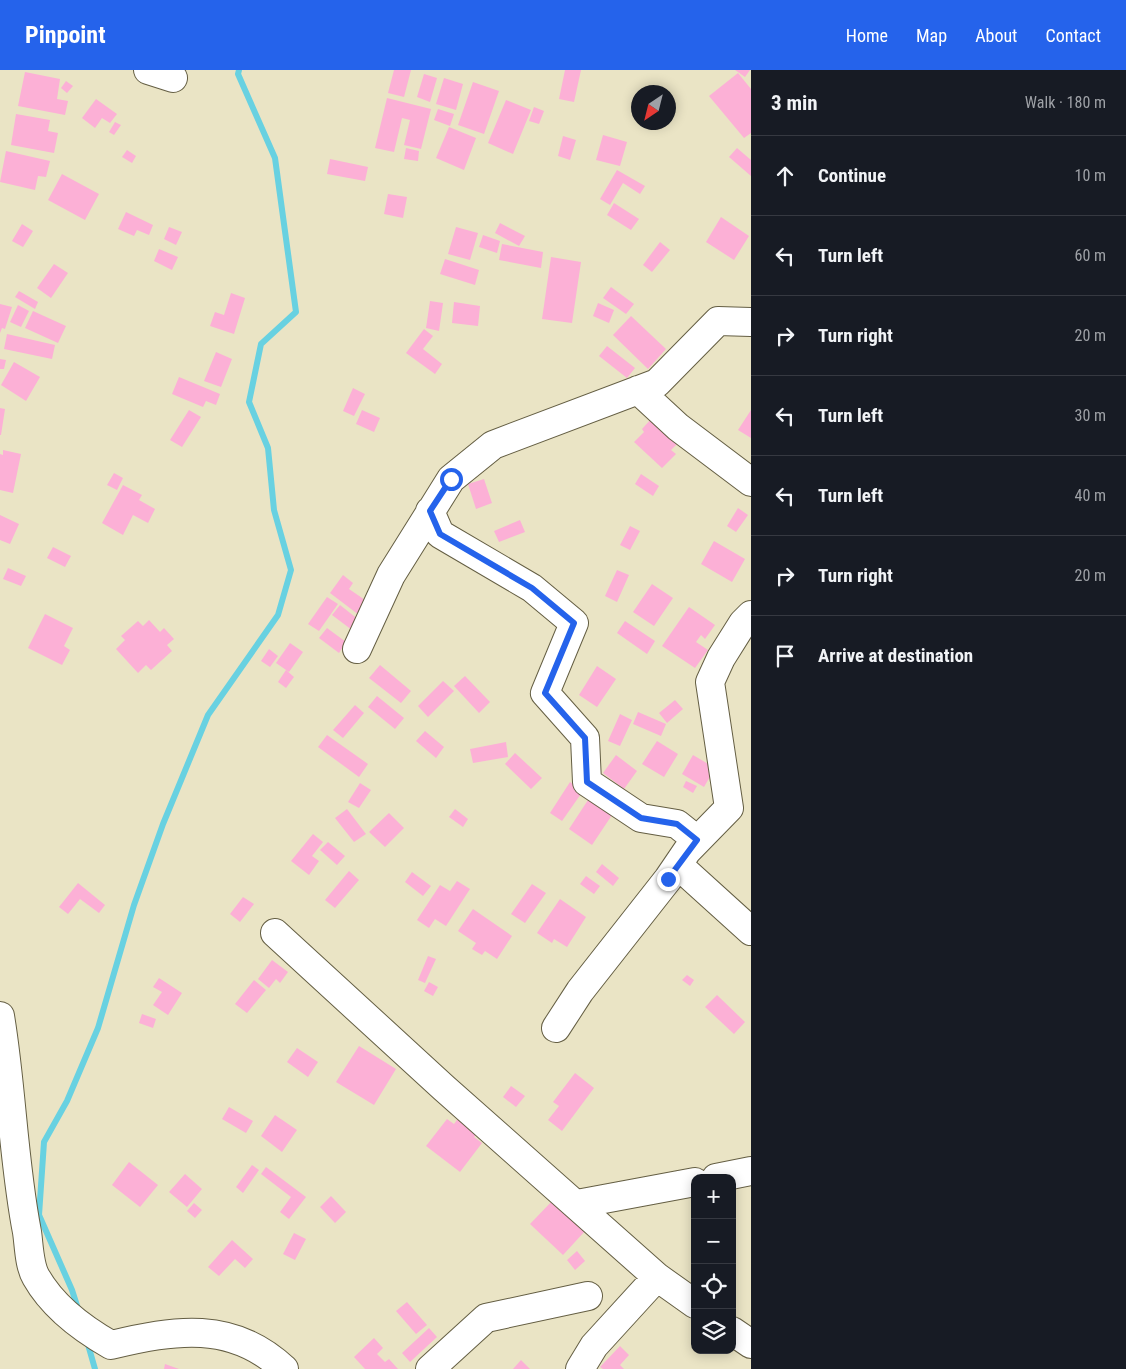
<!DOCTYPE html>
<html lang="en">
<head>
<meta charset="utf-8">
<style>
  :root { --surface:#171b24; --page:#242831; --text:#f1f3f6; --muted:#9ea1a6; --line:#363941; --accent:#2563eb }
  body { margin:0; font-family:"Roboto Condensed",sans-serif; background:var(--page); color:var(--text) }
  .controls { position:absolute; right:15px; bottom:15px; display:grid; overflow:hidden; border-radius:10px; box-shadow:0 2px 12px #0003 }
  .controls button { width:45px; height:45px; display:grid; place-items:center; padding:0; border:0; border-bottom:1px solid var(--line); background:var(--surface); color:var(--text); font:25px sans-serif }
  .compass { position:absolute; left:631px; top:15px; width:45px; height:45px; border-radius:50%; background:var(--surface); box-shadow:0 2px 12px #0003; rotate:215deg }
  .stop { position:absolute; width:15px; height:15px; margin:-11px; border:4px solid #2563eb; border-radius:50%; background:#fff }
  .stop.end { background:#2563eb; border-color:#fff; box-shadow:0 1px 5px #0008 }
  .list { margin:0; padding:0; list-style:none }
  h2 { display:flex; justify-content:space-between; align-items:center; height:65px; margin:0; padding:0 20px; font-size:21px }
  h2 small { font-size:16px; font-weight:400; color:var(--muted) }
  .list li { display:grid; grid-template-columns:32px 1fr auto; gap:15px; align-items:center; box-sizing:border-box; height:80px; padding:0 20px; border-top:1px solid var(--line) }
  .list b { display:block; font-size:19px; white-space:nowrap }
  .list em { font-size:16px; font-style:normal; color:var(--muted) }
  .icon { flex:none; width:28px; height:28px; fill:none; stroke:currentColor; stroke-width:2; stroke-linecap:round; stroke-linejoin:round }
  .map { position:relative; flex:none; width:751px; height:1299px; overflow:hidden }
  header { display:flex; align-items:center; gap:30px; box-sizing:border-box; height:70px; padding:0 25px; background:var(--accent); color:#fff }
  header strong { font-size:24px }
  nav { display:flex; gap:28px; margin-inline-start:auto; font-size:18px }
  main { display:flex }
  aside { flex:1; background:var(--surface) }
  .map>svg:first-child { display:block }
</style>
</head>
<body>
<header>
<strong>Pinpoint</strong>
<nav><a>Home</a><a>Map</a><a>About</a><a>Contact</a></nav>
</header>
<main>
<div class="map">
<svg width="751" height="1299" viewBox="0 0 751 1299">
  <rect width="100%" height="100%" fill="#eae4c5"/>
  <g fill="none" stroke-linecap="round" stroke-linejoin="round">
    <path stroke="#68d1e1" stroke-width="6" d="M79,1242L72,1220L39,1145L44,1072L67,1031L98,958L134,835L163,754L208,645L278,545L291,500L274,440L268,378L249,332L261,274L296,242L275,88L238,4L239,0
      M87,1271L95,1299"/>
  </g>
  <path fill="#fcb0d6" d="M394,0H411L404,27L388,23Z
    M565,0H581L574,32L559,29Z
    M735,0H750L745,7Z
    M25,2L60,9L57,29L68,31L65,45L18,36Z
    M738,3L751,19V63L744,68L709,26Z
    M424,4L437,8L430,32L417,27Z
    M444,8L463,14L456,40L436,34Z
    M66,11L73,16L67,23L61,18Z
    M473,12L499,21L484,64L458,55Z
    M387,28L431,39L421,79L404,75L410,50L402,48L394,82L375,78Z
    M96,29L117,44L110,53L102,48L95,58L82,48Z
    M506,30L531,40L513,84L488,73Z
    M534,37L544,41L539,54L529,51Z
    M438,39L454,44L450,56L434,50Z
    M16,44L50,50L48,61L58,63L54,83L11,75Z
    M115,52L121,55L114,65L109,62Z
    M449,57L476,68L464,100L436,88Z
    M603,65L627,72L620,96L596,90Z
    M563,66L576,70L570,90L558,86Z
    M406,78L419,81L418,91L404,89Z
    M737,78L751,90V106L729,87Z
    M127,80L136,86L132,93L122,87Z
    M6,81L50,91L46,107L38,106L35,120L0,112Z
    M330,89L368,97L365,111L327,104Z
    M617,100L645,116L640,124L623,113L610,135L600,129Z
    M62,104L99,124L85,150L48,130Z
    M388,124L407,127L403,148L384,144Z
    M614,133L639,149L631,160L607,145Z
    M126,142L153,155L149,165L137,160L134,166L118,159Z
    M721,147L749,166L734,190L706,172Z
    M500,153L525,166L519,176L495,163Z
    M22,154L33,161L23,177L12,171Z
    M169,157L182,162L176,175L164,169Z
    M456,157L478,163L470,190L448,184Z
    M483,165L500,171L497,183L479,177Z
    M660,172L670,180L652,202L643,195Z
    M502,174L543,182L541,198L499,190Z
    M159,179L178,187L172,200L154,191Z
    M551,187L581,192L572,253L542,249Z
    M445,189L479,200L475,215L440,204Z
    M54,194L68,203L51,228L37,218Z
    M611,217L634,234L626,244L603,228Z
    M19,221L38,232L35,239L15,227Z
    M231,223L245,228L234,264L210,256L215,242L224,245Z
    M430,231L443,233L439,261L426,258Z
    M454,232L480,236L478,256L452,253Z
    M598,233L614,240L609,253L593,246Z
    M0,234L12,237L5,259L2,258L0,263Z
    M18,235L29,241L21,257L10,252Z
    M33,241L66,256L58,273L25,258Z
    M631,246L666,279L648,299L613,265Z
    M424,259L433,266L423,279L442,294L435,304L406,283Z
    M7,264L55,275L52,289L4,279Z
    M607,276L635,298L627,308L599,286Z
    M216,282L232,289L221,317L204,311Z
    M0,289L6,290L4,299H0Z
    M14,292L40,307L26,331L1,315Z
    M179,307L220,324L216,335L206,331L203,337L172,324Z
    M353,318L365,324L354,346L343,341Z
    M0,338L5,339L1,365H0Z
    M189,340L201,347L182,377L170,370Z
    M362,340L380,348L374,362L356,354Z
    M751,340V368L738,360Z
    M652,348L678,373L671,380L676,384L662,398L634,372L644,362L642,359Z
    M3,380L21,384L13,423L0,420V384L3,385Z
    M114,403L123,408L117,420L107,415Z
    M641,404L659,416L653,426L635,414Z
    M484,409L492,433L476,439L468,414Z
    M123,415L142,425L139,430L155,439L148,453L133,445L123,465L102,453Z
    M738,438L748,445L736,462L727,456Z
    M0,445L19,454L10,474L0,470Z
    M520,450L525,462L499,472L494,461Z
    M630,456L640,461L630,480L620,475Z
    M714,471L745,489L732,512L701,494Z
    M53,477L71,486L65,497L47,488Z
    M8,498L26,506L21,516L3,509Z
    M617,500L629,505L617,532L605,526Z
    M343,505L353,513L349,519L368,532L359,545L330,523Z
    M652,514L673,528L654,556L633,542Z
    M327,527L338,534L319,561L308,554Z
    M340,535L359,550L352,560L332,545Z
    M689,537L715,555L705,569L701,565L696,572L708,580L695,598L662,576Z
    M45,544L73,558L64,576L70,580L62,595L28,578Z
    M149,550L160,562L164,558L174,569L167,575L172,581L151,600L146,595L138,603L116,579L125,570L121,566L138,551L143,556Z
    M625,551L655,571L647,584L617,563Z
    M327,558L346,572L339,583L319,568Z
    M290,573L303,582L289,602L276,593Z
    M269,579L278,586L270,597L261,591Z
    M380,595L411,621L401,633L369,608Z
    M597,596L616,609L597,637L579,625Z
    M286,600L294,607L286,618L278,612Z
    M465,606L490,632L479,643L454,616Z
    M443,611L454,621L428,647L418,636Z
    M377,626L404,648L395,659L368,637Z
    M675,630L683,639L667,653L659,643Z
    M355,635L364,643L343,668L333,660Z
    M638,642L666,654L661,666L633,654Z
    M620,644L632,650L620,676L608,671Z
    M425,661L444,677L436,688L416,671Z
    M327,665L368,694L359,707L318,677Z
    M657,671L678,684L664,707L642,694Z
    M506,672L508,687L473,693L470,679Z
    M515,683L542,708L531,719L505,694Z
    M616,685L637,701L624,719L603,703Z
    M693,685L715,698L704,717L682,704Z
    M686,711L697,716L693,723L683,717Z
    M570,712L583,721L562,751L550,743Z
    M360,713L371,720L359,738L348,732Z
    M590,727L614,742L592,775L569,759Z
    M347,739L366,764L354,772L335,748Z
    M455,739L468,749L463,757L449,747Z
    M389,743L404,758L385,777L369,762Z
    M313,764L323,772L312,786L319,791L309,805L291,791Z
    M328,772L345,786L337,795L320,780Z
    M602,794L619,808L613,816L596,802Z
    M349,801L359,810L335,838L325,830Z
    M412,802L431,816L423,826L405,812Z
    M586,806L600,816L594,824L580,814Z
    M457,811L470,819L446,856L435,849L429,858L417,850L440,815L450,821Z
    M78,813L105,835L99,843L80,829L68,844L59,837Z
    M532,814L546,823L525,853L511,844Z
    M243,827L254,834L240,852L230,844Z
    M560,829L586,847L567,877L554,869L552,873L537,863Z
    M473,839L512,866L497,889L485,881L482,885L472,879L476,873L458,861Z
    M428,886L436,889L425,913L418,910Z
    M272,890L288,902L280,913L276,909L269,918L258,909Z
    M687,905L694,910L690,916L682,910Z
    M159,908L182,923L168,945L153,935L162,922L153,917Z
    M254,910L266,920L247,943L235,934Z
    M429,912L438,917L433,926L424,921Z
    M717,925L745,952L734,964L705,937Z
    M142,944L156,949L153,958L139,953Z
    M359,976L396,999L374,1035L336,1012Z
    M297,978L318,992L308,1007L287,992Z
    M575,1003L594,1018L562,1061L548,1050L559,1036L553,1032Z
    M511,1016L525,1026L516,1037L503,1027Z
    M229,1037L253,1051L246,1063L222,1049Z
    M275,1045L297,1060L282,1082L261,1066Z
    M459,1047L478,1062L474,1067L482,1073L460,1102L426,1076L447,1049L454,1054Z
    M129,1092L158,1115L140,1137L112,1115Z
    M252,1095L259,1100L243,1123L236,1117Z
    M266,1097L306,1127L289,1149L280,1142L291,1127L261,1104Z
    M185,1104L202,1119L187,1137L169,1122Z
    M331,1126L346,1142L335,1153L320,1137Z
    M554,1129L586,1160L563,1185L530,1154Z
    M194,1133L202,1140L195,1148L187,1141Z
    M294,1163L306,1169L295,1190L283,1184Z
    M232,1170L253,1189L245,1198L235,1189L219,1206L208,1197Z
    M577,1181L585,1191L575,1200L567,1190Z
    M407,1232L427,1255L416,1264L396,1241Z
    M429,1258L437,1267L410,1292L402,1283Z
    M374,1268L383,1278L377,1284L385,1292L389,1289L398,1299H365L354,1287Z
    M620,1276L629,1285L620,1295L624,1299H603L600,1297Z
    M521,1290L530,1299H513Z
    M165,1294L179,1299H164Z"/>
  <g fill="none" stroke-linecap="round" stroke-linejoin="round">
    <defs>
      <path id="minor" d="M148,0L173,8
        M638,320L678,357L751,412
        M430,441L440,464L532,518L574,553L545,623L585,668L587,712L641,748L677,754L697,770
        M357,579L391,505L451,409L493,375L657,313L718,251L751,252
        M678,795L751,861
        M275,863L444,1018L657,1207L695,1234
        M0,946C12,1018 13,1090 27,1162C29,1175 29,1195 36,1207C53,1237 81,1258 111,1275C174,1260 232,1250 284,1299
        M556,958L580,921L668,809L687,781L729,738L710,612L721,588L743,553L751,545
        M716,1108L751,1101
        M577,1134L695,1112
        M732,1261L751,1274
        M430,1299L486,1248L588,1226
        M580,1299L594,1276L657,1207"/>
    </defs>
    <use href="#minor" stroke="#645e43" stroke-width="30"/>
    <use href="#minor" stroke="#fff" stroke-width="28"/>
  </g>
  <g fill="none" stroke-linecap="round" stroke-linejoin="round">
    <path stroke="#2563eb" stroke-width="6" d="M451,409L430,441L440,464L532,518L574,553L545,623L585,668L587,712L641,748L677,754L697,770L668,809"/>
  </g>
</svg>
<div class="controls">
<button>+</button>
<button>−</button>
<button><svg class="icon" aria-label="locate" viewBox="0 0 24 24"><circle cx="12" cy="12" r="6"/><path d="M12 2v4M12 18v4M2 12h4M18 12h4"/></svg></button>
<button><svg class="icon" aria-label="layers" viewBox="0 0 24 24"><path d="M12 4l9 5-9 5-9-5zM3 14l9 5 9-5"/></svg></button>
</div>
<svg class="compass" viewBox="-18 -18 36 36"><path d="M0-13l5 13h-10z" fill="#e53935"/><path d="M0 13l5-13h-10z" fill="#9ea1a6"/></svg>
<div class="stop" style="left:451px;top:409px"></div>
<div class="stop end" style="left:668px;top:809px"></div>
</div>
<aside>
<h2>3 min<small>Walk · 180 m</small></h2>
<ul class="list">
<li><svg class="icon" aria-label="ahead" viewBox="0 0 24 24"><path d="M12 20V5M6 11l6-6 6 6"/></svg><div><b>Continue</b></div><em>10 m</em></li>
<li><svg class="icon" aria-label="left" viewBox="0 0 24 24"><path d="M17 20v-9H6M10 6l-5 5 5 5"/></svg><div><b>Turn left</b></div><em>60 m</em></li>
<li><svg class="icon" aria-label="right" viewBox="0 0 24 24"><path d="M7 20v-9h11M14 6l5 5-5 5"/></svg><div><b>Turn right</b></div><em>20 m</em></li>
<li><svg class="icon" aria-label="left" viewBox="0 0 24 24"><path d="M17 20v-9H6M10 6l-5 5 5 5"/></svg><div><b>Turn left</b></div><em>30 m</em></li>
<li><svg class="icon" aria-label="left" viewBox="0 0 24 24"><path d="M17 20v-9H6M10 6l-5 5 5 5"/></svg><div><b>Turn left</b></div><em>40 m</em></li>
<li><svg class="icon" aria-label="right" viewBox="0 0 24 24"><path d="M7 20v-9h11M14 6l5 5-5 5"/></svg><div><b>Turn right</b></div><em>20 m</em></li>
<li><svg class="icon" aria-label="arrive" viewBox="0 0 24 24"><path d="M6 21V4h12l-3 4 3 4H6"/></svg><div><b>Arrive at destination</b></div></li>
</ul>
</aside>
</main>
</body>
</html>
